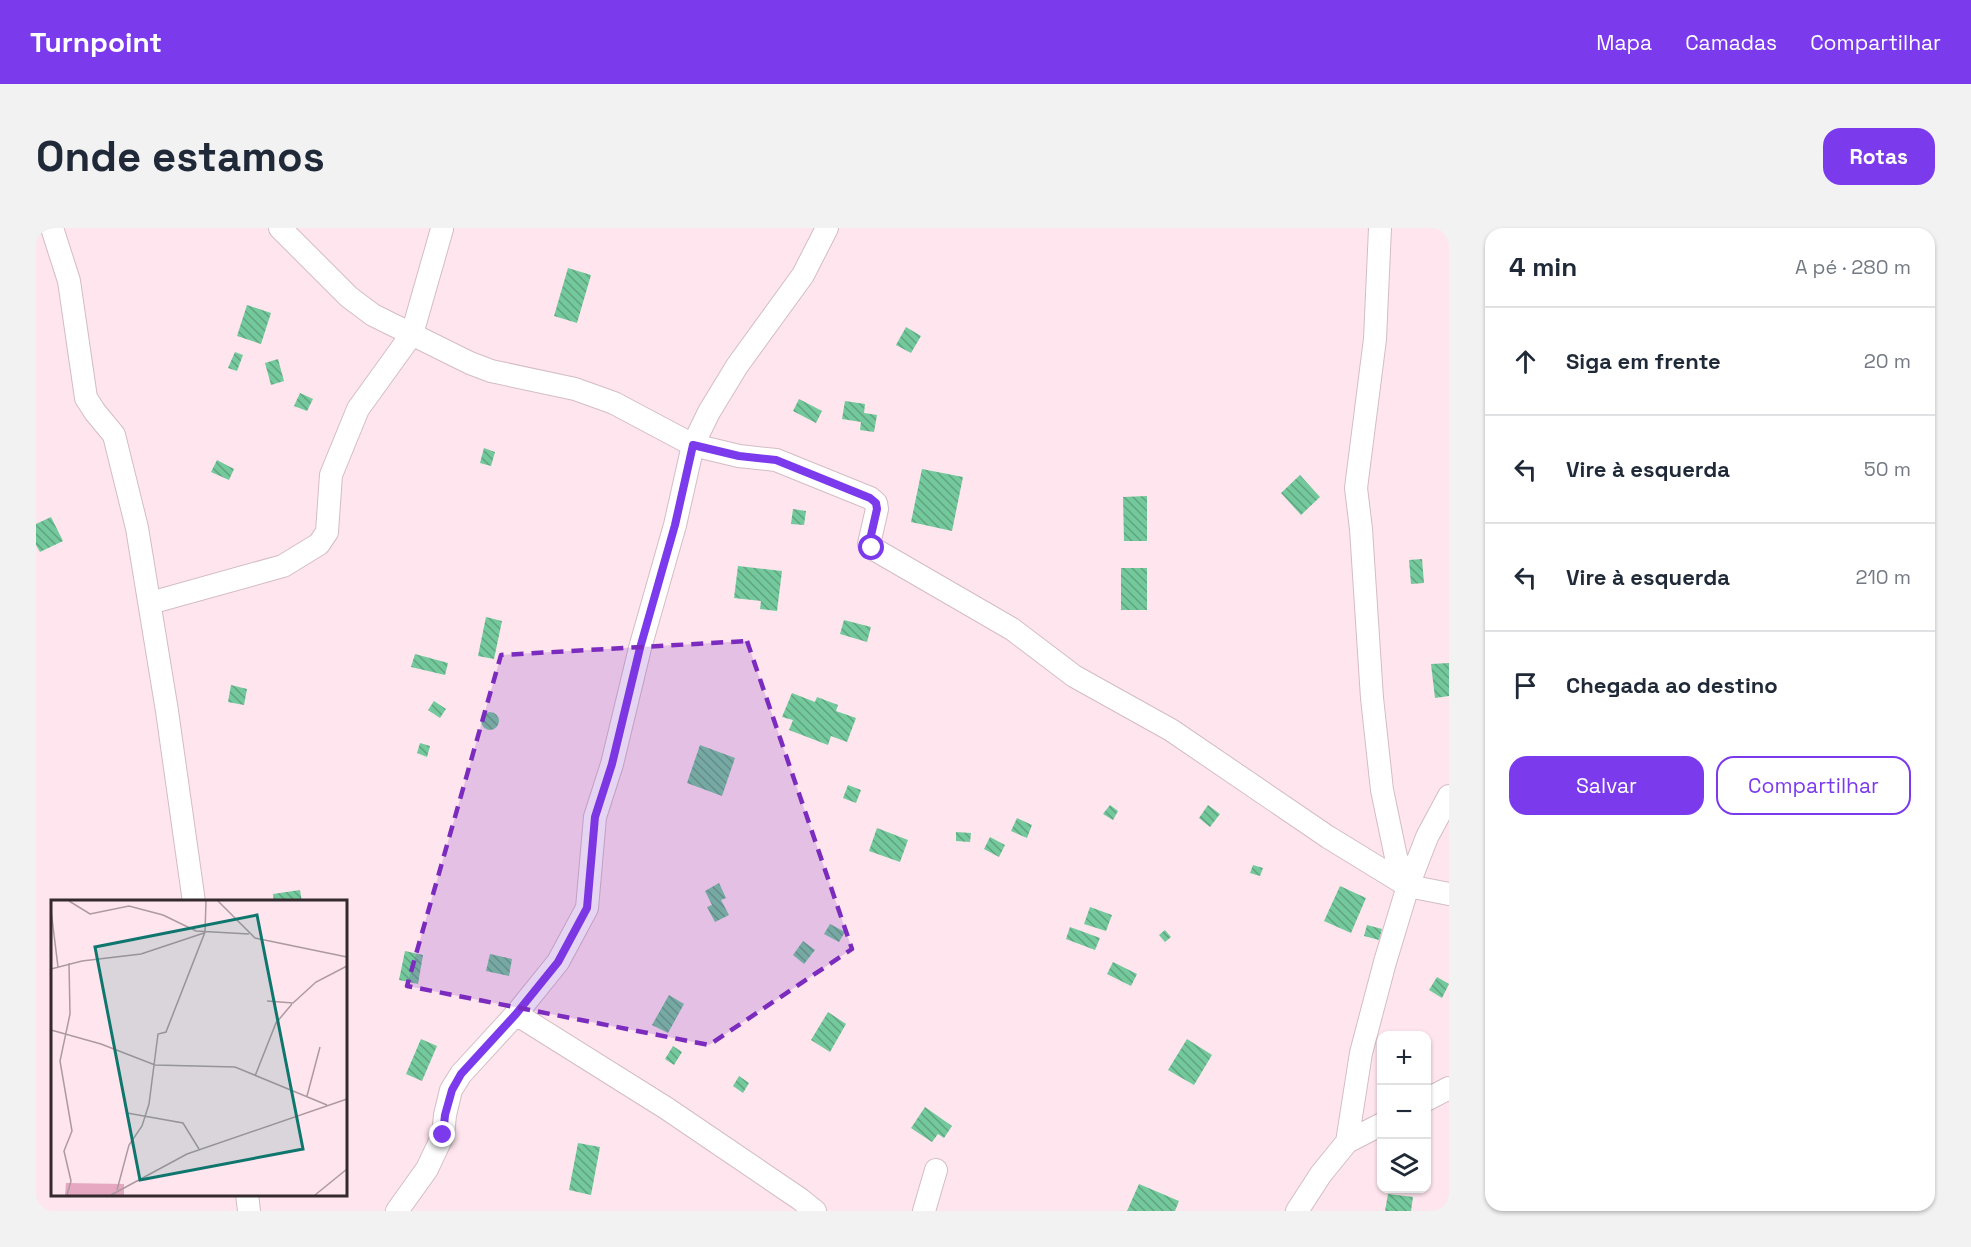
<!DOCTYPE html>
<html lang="pt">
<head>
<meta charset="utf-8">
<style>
  :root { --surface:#fff; --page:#f2f2f3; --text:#1f2937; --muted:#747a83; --line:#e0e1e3; --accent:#7c3aed }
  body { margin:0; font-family:"Space Grotesk",sans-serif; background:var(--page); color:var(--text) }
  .controls { position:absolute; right:18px; bottom:18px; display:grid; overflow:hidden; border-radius:12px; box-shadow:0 2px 4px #0004 }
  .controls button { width:54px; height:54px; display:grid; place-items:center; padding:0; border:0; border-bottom:2px solid var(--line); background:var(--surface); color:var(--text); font:30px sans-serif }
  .stop { position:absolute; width:18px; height:18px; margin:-14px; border:4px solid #7c3aed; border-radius:50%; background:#fff }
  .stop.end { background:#7c3aed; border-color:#fff; box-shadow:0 2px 6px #0008 }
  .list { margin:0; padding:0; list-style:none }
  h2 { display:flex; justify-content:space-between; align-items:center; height:78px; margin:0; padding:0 24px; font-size:26px }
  h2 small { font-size:20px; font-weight:400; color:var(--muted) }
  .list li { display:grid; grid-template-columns:39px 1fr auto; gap:18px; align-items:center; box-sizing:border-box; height:108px; padding:0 24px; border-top:2px solid var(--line) }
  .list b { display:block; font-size:22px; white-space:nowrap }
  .list em { font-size:20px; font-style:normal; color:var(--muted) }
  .actions { display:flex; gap:12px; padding:18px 24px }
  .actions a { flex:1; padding:14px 0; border:2px solid var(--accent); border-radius:18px; text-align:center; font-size:21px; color:var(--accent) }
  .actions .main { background:var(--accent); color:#fff }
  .icon { flex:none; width:33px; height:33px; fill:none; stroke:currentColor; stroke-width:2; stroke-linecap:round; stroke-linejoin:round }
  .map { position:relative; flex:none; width:1413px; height:983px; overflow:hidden; border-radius:18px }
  header { display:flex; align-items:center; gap:36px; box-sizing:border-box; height:84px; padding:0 30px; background:var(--accent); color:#fff }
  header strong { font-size:28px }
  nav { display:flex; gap:33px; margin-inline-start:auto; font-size:21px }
  .intro { display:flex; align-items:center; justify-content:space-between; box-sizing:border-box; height:144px; padding:0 36px }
  h1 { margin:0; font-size:42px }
  .button { padding:15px 27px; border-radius:18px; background:var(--accent); color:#fff; font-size:21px; font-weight:700 }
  main { display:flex; gap:36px; padding:0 36px }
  aside { flex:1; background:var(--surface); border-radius:18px; box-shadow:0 2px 4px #0004 }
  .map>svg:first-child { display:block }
</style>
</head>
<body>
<header>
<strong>Turnpoint</strong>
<nav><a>Mapa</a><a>Camadas</a><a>Compartilhar</a></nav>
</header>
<div class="intro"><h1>Onde estamos</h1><a class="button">Rotas</a></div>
<main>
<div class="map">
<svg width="1413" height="983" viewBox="0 0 1413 983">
  <defs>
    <pattern id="building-back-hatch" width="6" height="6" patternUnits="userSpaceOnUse" patternTransform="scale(1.5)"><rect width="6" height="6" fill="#73c99c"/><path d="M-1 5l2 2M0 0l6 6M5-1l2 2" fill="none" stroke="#5fa380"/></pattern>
  </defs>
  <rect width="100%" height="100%" fill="#fee5ee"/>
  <path fill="url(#building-back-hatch)" d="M532,40L555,47L541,95L518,88Z
    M211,77L235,85L225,116L201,108Z
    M870,99L885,108L875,125L860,117Z
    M199,124L207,127L201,143L192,140Z
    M242,131L248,153L235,157L229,135Z
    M264,165L277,171L271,183L258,178Z
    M763,171L786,183L780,195L757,183Z
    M809,173L829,176L828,185L841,187L838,204L824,202L825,194L806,191Z
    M448,220L459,224L455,238L444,235Z
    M181,232L198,241L193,252L175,244Z
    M886,241L927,249L916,303L875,294Z
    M1264,247L1284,269L1265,287L1245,265Z
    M1111,268V313H1088L1087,269Z
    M757,281L770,283L768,297L755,296Z
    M15,289L27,313L4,324L0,317V296Z
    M1386,331L1388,355L1375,356L1373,332Z
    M702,338L746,343L741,383L724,381L725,373L698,370Z
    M1085,340H1111V382H1085Z
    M450,389L466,393L458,431L442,428Z
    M808,392L835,399L831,414L804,406Z
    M379,426L412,435L409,447L375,439Z
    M1413,435V468L1399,470L1395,436Z
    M195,457L211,461L208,477L192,474Z
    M756,465L779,474L781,469L802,477L800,483L820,490L811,514L795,508L792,517L753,502L757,492L746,489Z
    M398,473L410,481L404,490L392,482Z
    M445 493a9 9 0 1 1 18 0a9 9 0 1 1-18 0Z
    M384,515L394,518L391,529L381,525Z
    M664,517L699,530L686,568L651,555Z
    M812,557L825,562L820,575L807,570Z
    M1074,577L1082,583L1077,592L1067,586Z
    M1172,577L1184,586L1174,599L1163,590Z
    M981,590L996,597L991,610L975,603Z
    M841,600L872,612L864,634L833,623Z
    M920,604L935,605L934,614L920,613Z
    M954,609L969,617L963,629L948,621Z
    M1217,637L1227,640L1224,648L1214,645Z
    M683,655L690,670L685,672L693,687L679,694L671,679L676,677L669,663Z
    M1304,658L1330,670L1315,705L1288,693Z
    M264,662L266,674H238L237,666Z
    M1054,679L1076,687L1070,703L1048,696Z
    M794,696L809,704L803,714L788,706Z
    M1331,697L1346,701L1343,712L1328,708Z
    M1034,699L1064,710L1059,722L1030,711Z
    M1129,702L1135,709L1129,714L1123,707Z
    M767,713L779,722L768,736L757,727Z
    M369,723L387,727L382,756L363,752Z
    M454,726L476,731L473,748L450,743Z
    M1077,734L1101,746L1095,758L1071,746Z
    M1401,749L1413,756L1406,770L1393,762Z
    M633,767L648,776L632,805L616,797Z
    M792,784L810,796L794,824L775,812Z
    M385,811L401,818L386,853L370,846Z
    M1151,811L1176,827L1158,857L1132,842Z
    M637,818L646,824L638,837L629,831Z
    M703,848L713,855L707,865L697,858Z
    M889,879L916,898L908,910L902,906L896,914L875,900Z
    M542,915L564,919L555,967L533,962Z
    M1103,956L1143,973L1139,983H1091Z
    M1352,966L1377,969L1375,983H1349Z"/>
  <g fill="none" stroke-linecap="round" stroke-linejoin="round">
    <defs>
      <path id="minor" d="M16,0L33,53L50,170L59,184L78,207L101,300L131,483L158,674
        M244,0L313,69L337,87L434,135L455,143L539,161L578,175L657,217L703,228L740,232L834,270L840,275L841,281L833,316L836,320L976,401L1038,448L1135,502L1292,609L1372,658L1413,666
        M1344,0L1339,111L1320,260L1325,301L1336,470L1346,562L1360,629L1372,658
        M114,375L247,338L283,316L291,304L295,247L322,181L376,106L406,1
        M480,786L630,880L764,971L779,983
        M1390,872L1413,860
        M1311,914L1325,825L1349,734L1372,658L1391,609L1413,568
        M211,966L213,983
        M361,983L391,941L407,907L409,887L415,862L425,846L480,786L522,734L551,680L559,589L576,536L604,420L639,297L657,217L673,184L701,138L767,47L791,0
        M888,983L900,942
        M1261,983L1285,946L1311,914L1346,896"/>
    </defs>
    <use href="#minor" stroke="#d4bcc5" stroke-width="24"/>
    <use href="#minor" stroke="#fff" stroke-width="22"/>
  </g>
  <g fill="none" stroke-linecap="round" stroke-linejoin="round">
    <path stroke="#7c3aed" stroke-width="8" d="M407,907L409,887L416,862L425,846L480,786L522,734L551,680L559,589L576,536L604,420L639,297L657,217L703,228L740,232L834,270L840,275L841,281L833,316L836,320"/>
  </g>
  <path fill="#7b2cbf" fill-opacity="0.2" stroke="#7b2cbf" stroke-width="4.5" stroke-dasharray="12 8" stroke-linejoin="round" d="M711,413L816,721L673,817L371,758L465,427Z"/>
  <g transform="translate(15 672)">
    <rect width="296" height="296" fill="#fee5ee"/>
    <path d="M15,283L73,284V295H14Z" fill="#e6a7c0"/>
    <path fill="none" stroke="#ad9aa1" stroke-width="1.5" d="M18,1L39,14L78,6L112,15L145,31L198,34M167,1L204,38L296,57M0,10L7,67M0,69L31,61L90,54L153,33M216,101L242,103L265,82L296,66M0,130L50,144L104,165L184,167L276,205M204,176L225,123L241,104M256,196L269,147M76,213L132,223L148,249M66,290L78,245L91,226L98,204L107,134L115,132L154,32L155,1M16,295L20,281L13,251L21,231L9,161L19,114L18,63M60,295L136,254L296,199M264,295L296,269"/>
    <path fill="#0f766e" fill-opacity="0.15" stroke="#0f766e" stroke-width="3" d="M206,15L252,249L89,280L44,47Z"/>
    <rect width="296" height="296" fill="none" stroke="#342a2e" stroke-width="3"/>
  </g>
</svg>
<div class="controls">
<button>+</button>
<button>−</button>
<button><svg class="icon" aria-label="layers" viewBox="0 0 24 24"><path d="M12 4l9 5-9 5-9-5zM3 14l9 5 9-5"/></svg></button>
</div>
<div class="stop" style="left:836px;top:320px"></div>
<div class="stop end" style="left:407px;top:907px"></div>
</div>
<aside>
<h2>4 min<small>A pé · 280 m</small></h2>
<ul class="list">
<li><svg class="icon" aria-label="ahead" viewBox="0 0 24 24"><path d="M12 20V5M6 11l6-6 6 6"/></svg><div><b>Siga em frente</b></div><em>20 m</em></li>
<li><svg class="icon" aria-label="left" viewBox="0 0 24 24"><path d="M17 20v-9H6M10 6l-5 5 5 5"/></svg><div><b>Vire à esquerda</b></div><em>50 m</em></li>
<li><svg class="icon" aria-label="left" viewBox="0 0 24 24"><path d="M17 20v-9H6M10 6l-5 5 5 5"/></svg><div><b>Vire à esquerda</b></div><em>210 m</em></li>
<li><svg class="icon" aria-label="arrive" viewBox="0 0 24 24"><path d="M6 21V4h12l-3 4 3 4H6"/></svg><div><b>Chegada ao destino</b></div></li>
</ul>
<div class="actions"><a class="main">Salvar</a><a>Compartilhar</a></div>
</aside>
</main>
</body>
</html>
